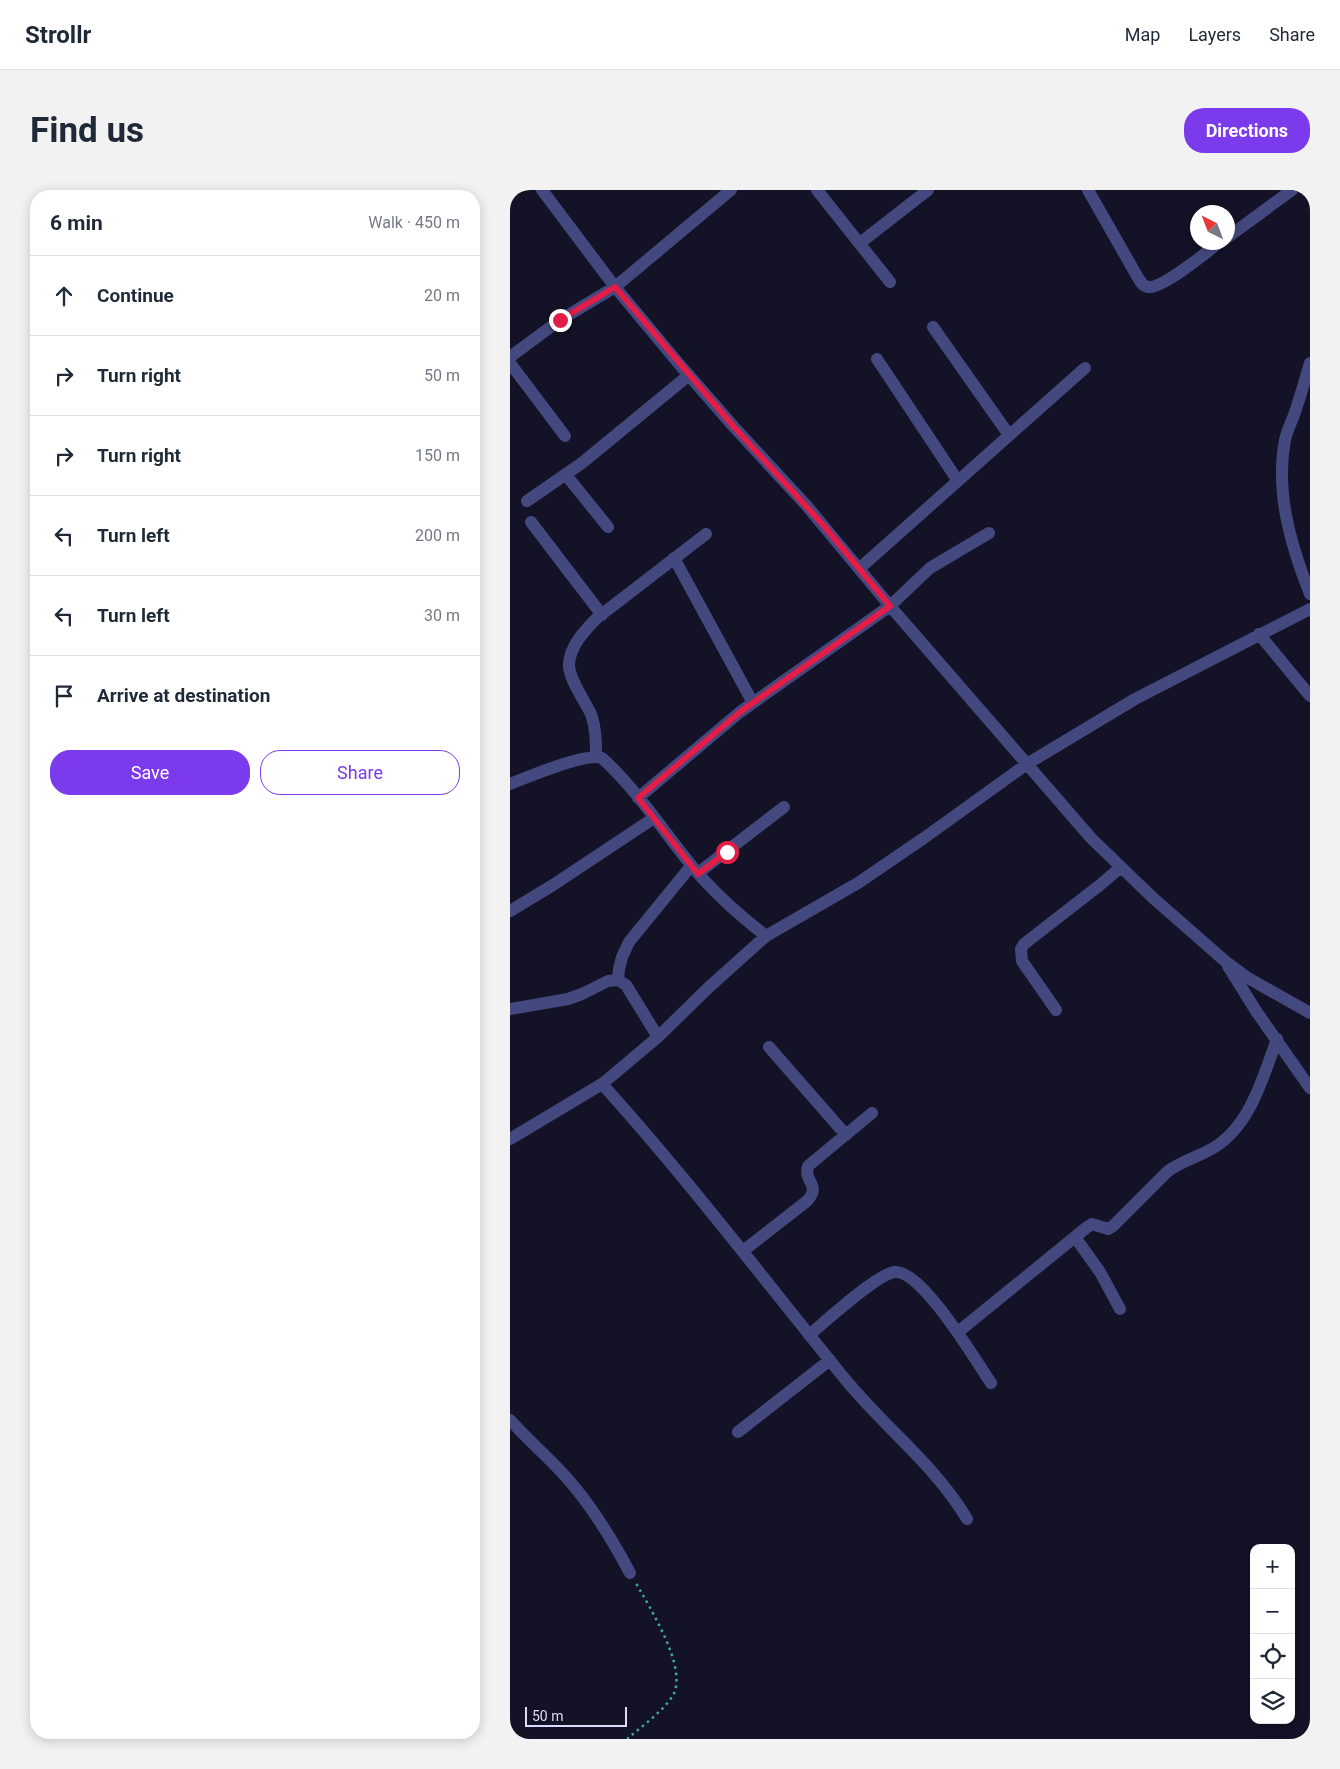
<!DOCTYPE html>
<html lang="en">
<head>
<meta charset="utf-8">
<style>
  :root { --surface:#fff; --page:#f2f2f3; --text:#1f2937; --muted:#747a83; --line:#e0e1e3; --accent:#7c3aed }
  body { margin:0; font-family:Roboto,sans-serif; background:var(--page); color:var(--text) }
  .controls { position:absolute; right:15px; bottom:15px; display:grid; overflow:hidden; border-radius:10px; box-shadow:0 2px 12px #0003 }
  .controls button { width:45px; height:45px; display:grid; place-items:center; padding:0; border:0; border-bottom:1px solid var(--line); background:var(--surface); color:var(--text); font:25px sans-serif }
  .compass { position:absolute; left:680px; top:15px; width:45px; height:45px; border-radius:50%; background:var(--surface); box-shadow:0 2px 12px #0003; rotate:318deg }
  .scale { position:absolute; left:15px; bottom:12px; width:102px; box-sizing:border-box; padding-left:5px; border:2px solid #dbdcfb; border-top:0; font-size:14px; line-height:18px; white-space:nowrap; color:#dbdcfb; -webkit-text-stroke:4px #131226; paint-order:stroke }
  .stop { position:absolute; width:15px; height:15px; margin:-11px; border:4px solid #e11d48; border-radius:50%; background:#fff }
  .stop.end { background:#e11d48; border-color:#fff; box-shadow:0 1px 5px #0008 }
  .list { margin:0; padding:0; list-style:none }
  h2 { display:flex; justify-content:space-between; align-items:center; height:65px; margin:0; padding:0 20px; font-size:21px }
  h2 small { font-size:16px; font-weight:400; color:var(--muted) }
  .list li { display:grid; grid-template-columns:32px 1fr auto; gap:15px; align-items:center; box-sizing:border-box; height:80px; padding:0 20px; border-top:1px solid var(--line) }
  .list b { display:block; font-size:19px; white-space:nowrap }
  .list em { font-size:16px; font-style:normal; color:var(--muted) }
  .actions { display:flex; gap:10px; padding:15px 20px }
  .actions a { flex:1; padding:11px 0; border:1px solid var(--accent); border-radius:20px; text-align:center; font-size:18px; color:var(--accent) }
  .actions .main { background:var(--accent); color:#fff }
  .icon { flex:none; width:28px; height:28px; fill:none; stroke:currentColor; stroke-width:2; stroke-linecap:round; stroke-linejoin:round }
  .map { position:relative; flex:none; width:800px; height:1549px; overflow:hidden; border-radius:20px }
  header { display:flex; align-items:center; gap:30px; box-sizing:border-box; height:70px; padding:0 25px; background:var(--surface); border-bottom:1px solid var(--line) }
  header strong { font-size:24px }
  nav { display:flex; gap:28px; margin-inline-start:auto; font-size:18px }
  .intro { display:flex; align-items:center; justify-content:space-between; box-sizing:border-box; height:120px; padding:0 30px }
  h1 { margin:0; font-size:35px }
  .button { padding:12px 22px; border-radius:20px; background:var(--accent); color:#fff; font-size:18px; font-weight:700 }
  main { display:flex; gap:30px; padding:0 30px }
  aside { flex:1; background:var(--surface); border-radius:20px; box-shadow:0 2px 12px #0003 }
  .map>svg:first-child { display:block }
</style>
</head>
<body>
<header>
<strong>Strollr</strong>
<nav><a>Map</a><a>Layers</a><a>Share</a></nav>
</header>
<div class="intro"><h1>Find us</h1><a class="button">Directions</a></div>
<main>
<aside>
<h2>6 min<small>Walk · 450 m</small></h2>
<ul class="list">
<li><svg class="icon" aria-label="ahead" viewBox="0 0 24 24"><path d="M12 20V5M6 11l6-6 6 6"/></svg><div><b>Continue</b></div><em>20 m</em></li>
<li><svg class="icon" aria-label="right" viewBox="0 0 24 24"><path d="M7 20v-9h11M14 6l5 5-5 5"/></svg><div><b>Turn right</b></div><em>50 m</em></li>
<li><svg class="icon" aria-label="right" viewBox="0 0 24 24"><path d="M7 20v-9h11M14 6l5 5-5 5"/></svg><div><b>Turn right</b></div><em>150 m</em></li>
<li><svg class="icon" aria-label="left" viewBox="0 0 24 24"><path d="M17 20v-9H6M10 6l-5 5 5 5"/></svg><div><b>Turn left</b></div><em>200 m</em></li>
<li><svg class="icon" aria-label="left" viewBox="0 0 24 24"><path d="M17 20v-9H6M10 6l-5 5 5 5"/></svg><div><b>Turn left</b></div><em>30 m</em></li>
<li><svg class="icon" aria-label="arrive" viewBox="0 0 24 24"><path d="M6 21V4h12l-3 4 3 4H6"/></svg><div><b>Arrive at destination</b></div></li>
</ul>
<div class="actions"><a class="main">Save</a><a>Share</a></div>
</aside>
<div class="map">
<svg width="800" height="1549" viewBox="0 0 800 1549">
  <rect width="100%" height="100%" fill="#131226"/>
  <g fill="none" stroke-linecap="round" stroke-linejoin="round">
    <path stroke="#3fab95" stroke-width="2.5" stroke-dasharray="2.5 4" stroke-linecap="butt" d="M117,1549C132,1536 151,1523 162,1507C180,1480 139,1417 126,1393"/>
    <path stroke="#43497f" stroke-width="12" d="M32,0L105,97L169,174L224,237L296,315L380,416L581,648L642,707L715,771L738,788L800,823
      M307,0L380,92
      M578,0L627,86C630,91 632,96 638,97C652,99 697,62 710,52
      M798,0L800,2
      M718,47L782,0
      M350,53L418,0
      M423,137L499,245
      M0,167L50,130L105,97L221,0
      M367,169L448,291
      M0,173L55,246
      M800,173C795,190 790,208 784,225C781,233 777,241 775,250C765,302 781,356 800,404
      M56,285L98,337
      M17,311L72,273L179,185
      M21,332L92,425
      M164,368L243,513
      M350,378L575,178
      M749,444L800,506
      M86,566C86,552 86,538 81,524C75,511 58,488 59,474C60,456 75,440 87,428L196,344
      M0,594C18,587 76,562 92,568C126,599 152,639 181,675C202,701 229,725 256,746
      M128,608L230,522L380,416L420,378L479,343
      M188,683L274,617
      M0,721L43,695L144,628
      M718,776L746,821L800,898
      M108,790L109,779L112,767L119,752L181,676
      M0,819L58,809L72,804L98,791L108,790L116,795L148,847
      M546,820L512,771L511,759L514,754L590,695L611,677
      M259,857L336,945
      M92,894C178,989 255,1091 335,1189C375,1238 425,1275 457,1329
      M0,949L92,894L148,847L198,798L256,746L348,693L414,648L517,574L625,509L800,419
      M565,1047L590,1082L610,1119
      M233,1061L297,1011C312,995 293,992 298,976L362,923
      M448,1142L576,1038L582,1034L598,1039L603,1036L657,982C671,971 689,967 705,957C741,934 753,887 767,849
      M299,1145C315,1132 368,1083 385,1082C412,1080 466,1171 481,1193
      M0,1230C18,1250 38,1267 56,1287C82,1316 102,1349 120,1383
      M228,1242L320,1170"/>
  </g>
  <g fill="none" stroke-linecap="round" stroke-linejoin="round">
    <path stroke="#e11d48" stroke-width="6" d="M50,130L105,97L224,237L314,336L380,416L230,522L128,608L188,684L217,662"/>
  </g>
</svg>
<div class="controls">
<button>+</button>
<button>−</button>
<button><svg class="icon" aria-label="locate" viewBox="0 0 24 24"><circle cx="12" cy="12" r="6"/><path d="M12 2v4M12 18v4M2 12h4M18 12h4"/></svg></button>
<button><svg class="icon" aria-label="layers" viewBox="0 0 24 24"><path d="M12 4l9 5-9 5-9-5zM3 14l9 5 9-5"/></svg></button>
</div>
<svg class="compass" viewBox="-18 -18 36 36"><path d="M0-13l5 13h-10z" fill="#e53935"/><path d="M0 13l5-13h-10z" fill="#747a83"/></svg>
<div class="scale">50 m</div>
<div class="stop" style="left:217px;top:662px"></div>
<div class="stop end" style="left:50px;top:130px"></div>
</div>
</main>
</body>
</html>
